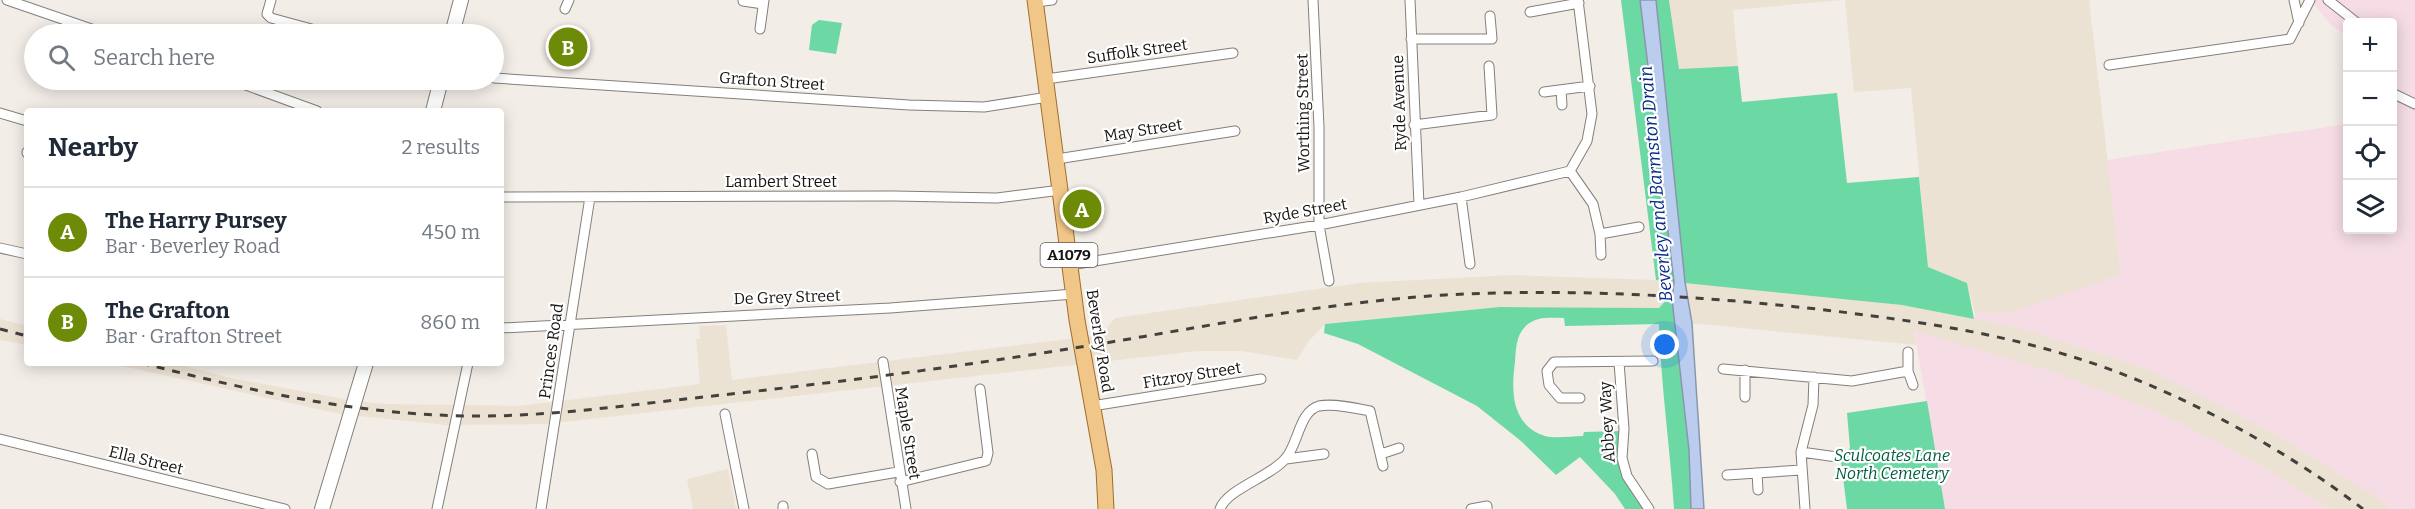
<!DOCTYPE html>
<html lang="en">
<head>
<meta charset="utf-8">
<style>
  :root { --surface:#fff; --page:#f2f2f3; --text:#1f2937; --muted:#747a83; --line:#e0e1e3; --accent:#6e8b08 }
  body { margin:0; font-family:Bitter,serif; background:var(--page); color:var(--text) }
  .controls { position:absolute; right:18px; top:18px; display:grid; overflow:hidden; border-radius:6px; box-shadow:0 3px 15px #0003 }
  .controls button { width:54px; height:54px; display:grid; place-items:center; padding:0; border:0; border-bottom:2px solid var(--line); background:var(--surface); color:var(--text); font:30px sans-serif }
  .you { position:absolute; left:1665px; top:345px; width:21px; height:21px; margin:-15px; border:4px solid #fff; border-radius:50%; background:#1a73e8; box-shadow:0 0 0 9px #1a73e833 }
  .badge { display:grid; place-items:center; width:39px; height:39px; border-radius:50%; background:var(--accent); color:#fff; font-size:20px; font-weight:700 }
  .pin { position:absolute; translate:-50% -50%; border:3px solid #fff; box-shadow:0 2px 6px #0006 }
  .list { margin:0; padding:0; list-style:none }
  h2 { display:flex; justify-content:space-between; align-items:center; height:78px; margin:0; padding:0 24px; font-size:26px }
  h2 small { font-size:20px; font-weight:400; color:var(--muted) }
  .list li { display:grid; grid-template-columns:39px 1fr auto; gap:18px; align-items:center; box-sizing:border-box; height:90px; padding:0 24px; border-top:2px solid var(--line) }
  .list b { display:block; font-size:22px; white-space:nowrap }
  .list p { margin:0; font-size:20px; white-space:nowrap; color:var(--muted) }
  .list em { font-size:20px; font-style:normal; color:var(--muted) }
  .icon { flex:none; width:33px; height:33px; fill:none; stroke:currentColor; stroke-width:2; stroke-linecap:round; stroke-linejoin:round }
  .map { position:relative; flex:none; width:2415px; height:509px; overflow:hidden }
  .search { position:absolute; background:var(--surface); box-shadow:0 3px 15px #0003; left:24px; top:24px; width:480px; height:66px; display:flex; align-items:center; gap:15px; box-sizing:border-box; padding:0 21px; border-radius:33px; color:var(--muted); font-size:22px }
  .panel { position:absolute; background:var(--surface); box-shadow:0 3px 15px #0003; left:24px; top:108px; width:480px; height:258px; border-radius:6px }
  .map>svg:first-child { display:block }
</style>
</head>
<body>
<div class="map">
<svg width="2415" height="509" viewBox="0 0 2415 509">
  <rect width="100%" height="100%" fill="#f2ede6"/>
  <path fill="#ece2d4" d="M1669,0H1841L1733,10L1738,66L1679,69Z
    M1845,0H2089L2121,275L2008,313L1975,314L1967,283L1928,267L1911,88L1854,92Z
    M1512,275L1656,280L1782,292L1902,305L2017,327L2151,370L2268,430L2372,494L2391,509H2330L2251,460L2160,413L1914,331L1916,345L1692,323L1689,300L1667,299L1659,308L1500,307L1325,324L1308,342L1297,360L1242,351H1198L546,424L445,425L340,414L109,363H173L231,378L349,400L383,404L519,406L700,384L696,339H700L699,326L726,325L732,380L1101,335L1115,318L1360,283Z
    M0,319L27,326V345L0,340Z
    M728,469L736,509H693L687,479Z"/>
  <path fill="#f5dce5" d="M2311,0H2415V509H2391L2372,494L2268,430L2151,370L2017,327L1974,319L1975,314L2008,313L2121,275L2107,160L2347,124L2348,230H2392V22H2348L2347,35L2331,25Z
    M1914,331L2054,372L2160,413L2251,460L2330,509H1945Z"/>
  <path fill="#6cd8a3" d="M1621,0H1640L1674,282L1656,280Z
    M1656,0H1669L1679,69L1738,66L1742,102L1837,93L1847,183L1919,177L1928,267L1967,283L1974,319L1902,305L1685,283Z
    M819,20L842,23L836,54L809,50L812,25Z
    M1667,299H1672L1689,450L1691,509H1674C1670,447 1661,386 1659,324L1565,326L1564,318C1551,318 1539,316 1528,324C1516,333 1516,348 1515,362C1511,391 1511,425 1545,436C1556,439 1571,436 1583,436L1584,432L1620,431L1621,468L1646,509H1625L1615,494L1580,457L1556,475L1521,441L1477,406L1358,344L1324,333L1325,324L1500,307L1659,308Z
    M1927,401L1945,509H1847L1841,461L1850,448L1847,413Z"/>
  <path fill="#bbcdef" stroke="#8a96ad" stroke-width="1.5" d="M1640,0H1656L1685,282L1692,323L1704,509H1691L1689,450L1672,299L1674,282Z"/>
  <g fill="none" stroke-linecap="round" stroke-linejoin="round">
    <defs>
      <path id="street" d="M7,0L106,34
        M271,0L267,14L271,18L330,34
        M1313,0L1319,127V225L1329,281
        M1410,0L1419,205
        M2294,0L2299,23
        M2328,0L2356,22
        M743,1L763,4
        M1036,2L1052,0
        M565,9L569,0
        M1530,12L1579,3
        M760,29L764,0
        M1411,39H1492L1490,16
        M2109,65L2290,39L2310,0
        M494,78L909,105L984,107L1048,97
        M1046,79L1233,53
        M232,80L317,111
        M1561,90L1562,105
        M1544,92L1590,86
        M2392,93L2415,104
        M0,113L27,121
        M1414,125L1492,115L1489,66
        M27,153V152
        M1057,159L1235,131
        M1570,171L1593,204L1600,234L1639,227
        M501,197L894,196L997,198L1061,190
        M1461,197L1470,264
        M1600,234L1601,255
        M0,248L27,254
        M1070,265L1319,225L1461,197L1570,171L1587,141L1592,114L1578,0
        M501,328L890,308L1074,294
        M1908,352V371L1913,385
        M883,362L906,509
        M1619,362L1624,429L1622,458L1627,476L1649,509
        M1723,369L1852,381L1908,371
        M1745,370V397
        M1580,398H1560L1549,385L1547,371L1554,362L1653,361
        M1092,406L1261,379
        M725,414L744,509
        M0,439L285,509
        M1801,452L1837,457
        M812,454L816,477L828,484L898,472
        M1381,454L1399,448
        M1286,459L1324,454
        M1757,473L1758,490
        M1727,475L1801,470
        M900,482L986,461L988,453L980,389
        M783,506V509
        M437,509L468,363
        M541,509L590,197
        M1220,509C1227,489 1270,477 1285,459C1298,446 1299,411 1319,406C1333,403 1356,408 1370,411L1383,466
        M1471,509L1487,506V509
        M1805,509L1801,452L1813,405L1814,377"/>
      <path id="secondary" d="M452,34L461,0
        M433,111L441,80
        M322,509L366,363"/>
      <path id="primary" d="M1035,0L1077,320L1104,470L1106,509"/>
    </defs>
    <use href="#street" stroke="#847f79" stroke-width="11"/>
    <use href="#secondary" stroke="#847f79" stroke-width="16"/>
    <use href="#primary" stroke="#9e6f2c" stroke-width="17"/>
    <use href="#street" stroke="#fff" stroke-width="9"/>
    <use href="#secondary" stroke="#fff" stroke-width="14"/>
    <use href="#primary" stroke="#f0c689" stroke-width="15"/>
    <path stroke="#43413e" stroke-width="3" stroke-dasharray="8 8" stroke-linecap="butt" d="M0,329L27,336
      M141,363C253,391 352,414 468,416C541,417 613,407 685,399C807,386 928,371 1049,352C1181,332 1312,303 1445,295C1575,288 1705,296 1834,311C1914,321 1993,332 2070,356C2170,386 2281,446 2363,509"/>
  </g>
  <g text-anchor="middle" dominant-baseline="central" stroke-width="4.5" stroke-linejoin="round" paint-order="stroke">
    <rect fill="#fff" stroke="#5d5b5a" stroke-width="1.5" x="1040.5" y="243" width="57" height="24" rx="4.5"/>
    <g font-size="15" font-weight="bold" fill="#171513">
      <text x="1069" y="255">A1079</text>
    </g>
    <g font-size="16" fill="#171513" stroke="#fff">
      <text transform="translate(1137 51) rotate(-8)">Suffolk Street</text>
      <text transform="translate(772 81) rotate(4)">Grafton Street</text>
      <text transform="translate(1399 103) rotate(-92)">Ryde Avenue</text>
      <text transform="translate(1303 113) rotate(-91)">Worthing Street</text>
      <text transform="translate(1143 130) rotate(-9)">May Street</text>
      <text x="781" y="181">Lambert Street</text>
      <text transform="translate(1305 211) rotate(-10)">Ryde Street</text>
      <text transform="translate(787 297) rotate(-2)">De Grey Street</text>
      <text transform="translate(1100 341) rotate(81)">Beverley Road</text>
      <text transform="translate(551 351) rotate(-82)">Princes Road</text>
      <text transform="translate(1192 375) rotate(-9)">Fitzroy Street</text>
      <text transform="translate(1607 422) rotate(-93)">Abbey Way</text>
      <text transform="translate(908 433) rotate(81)">Maple Street</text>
      <text transform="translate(146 460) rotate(14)">Ella Street</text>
    </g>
    <g font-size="16" font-style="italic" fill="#005d3b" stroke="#fff">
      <text x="1892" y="455">Sculcoates Lane<tspan x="1892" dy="18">North Cemetery</tspan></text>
    </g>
    <g font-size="18" font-style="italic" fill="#062a87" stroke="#fff">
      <text transform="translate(1656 184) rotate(-95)">Beverley and Barmston Drain</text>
    </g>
  </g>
</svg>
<div class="controls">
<button>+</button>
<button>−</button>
<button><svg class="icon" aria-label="locate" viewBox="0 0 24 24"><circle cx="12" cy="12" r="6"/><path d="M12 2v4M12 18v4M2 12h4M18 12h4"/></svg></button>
<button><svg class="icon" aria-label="layers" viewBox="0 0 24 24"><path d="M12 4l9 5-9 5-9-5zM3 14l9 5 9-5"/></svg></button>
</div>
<div class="you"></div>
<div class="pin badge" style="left:1082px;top:209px">A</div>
<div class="pin badge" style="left:568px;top:47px">B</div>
<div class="search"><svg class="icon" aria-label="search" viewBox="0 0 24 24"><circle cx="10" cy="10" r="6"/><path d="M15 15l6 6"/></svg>Search here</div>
<section class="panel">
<h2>Nearby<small>2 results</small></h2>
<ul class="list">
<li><span class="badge">A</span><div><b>The Harry Pursey</b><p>Bar · Beverley Road</p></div><em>450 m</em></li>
<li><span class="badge">B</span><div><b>The Grafton</b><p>Bar · Grafton Street</p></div><em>860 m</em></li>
</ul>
</section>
</div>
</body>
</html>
